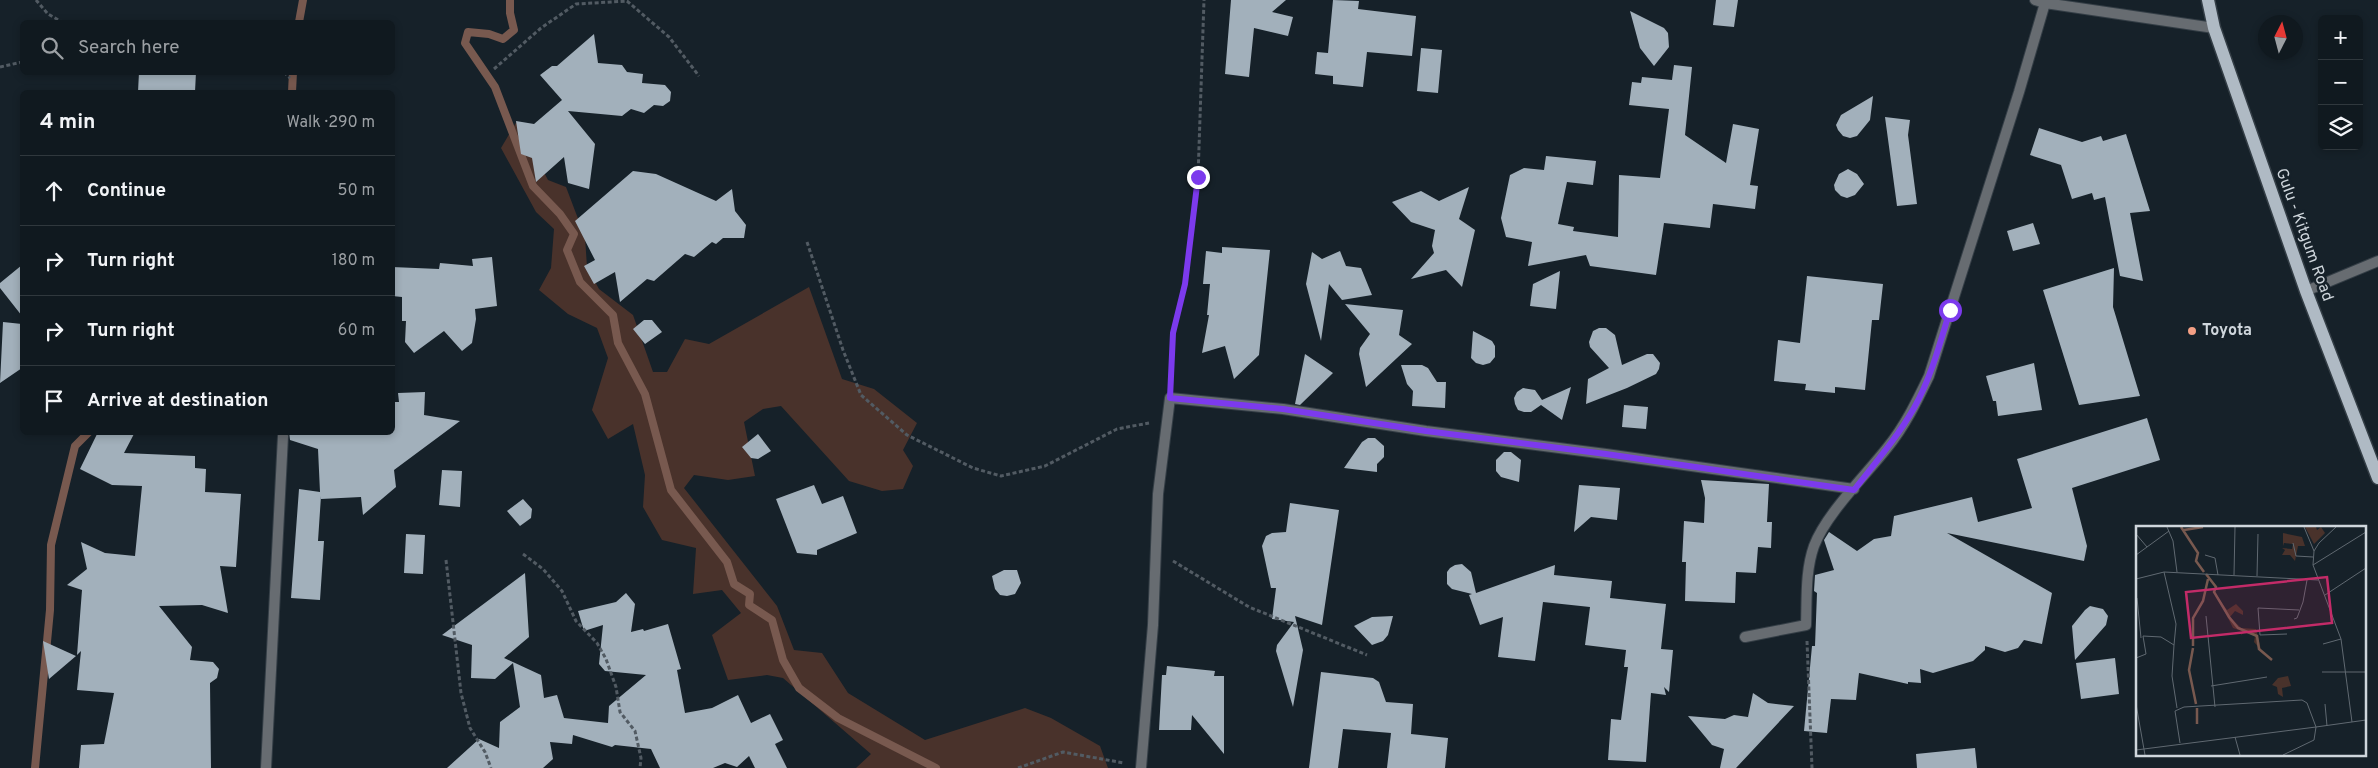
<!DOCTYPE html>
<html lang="en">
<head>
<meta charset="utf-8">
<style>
  :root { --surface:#10191f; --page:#192228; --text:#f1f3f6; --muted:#9ca0a4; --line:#30383d }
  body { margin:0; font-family:Overpass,sans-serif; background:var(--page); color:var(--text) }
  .controls { position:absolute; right:15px; top:15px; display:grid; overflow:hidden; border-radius:8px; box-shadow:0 2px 8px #0003 }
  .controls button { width:45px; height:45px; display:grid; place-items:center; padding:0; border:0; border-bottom:1px solid var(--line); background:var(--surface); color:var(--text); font:25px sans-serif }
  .compass { position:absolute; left:2258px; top:15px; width:45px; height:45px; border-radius:50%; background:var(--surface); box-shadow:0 2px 8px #0003; rotate:6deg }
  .stop { position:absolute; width:15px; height:15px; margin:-11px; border:4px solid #7c3aed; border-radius:50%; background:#fff }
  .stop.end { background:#7c3aed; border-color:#fff; box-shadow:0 1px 5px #0008 }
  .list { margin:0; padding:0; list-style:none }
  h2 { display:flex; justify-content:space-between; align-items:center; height:65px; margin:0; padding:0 20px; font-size:21px }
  h2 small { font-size:16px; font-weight:400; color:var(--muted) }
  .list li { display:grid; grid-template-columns:32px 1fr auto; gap:15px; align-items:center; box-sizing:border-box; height:70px; padding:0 20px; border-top:1px solid var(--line) }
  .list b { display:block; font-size:19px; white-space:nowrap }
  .list em { font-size:16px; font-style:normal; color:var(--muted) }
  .icon { flex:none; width:28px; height:28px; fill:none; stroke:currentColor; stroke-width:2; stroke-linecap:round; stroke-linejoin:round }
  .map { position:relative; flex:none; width:2378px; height:768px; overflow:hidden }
  .search { position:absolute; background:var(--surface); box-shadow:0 2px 8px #0003; left:20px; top:20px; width:375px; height:55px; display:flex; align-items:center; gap:12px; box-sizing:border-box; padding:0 18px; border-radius:8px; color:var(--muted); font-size:19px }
  .panel { position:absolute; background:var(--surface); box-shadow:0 2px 8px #0003; left:20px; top:90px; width:375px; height:345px; border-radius:8px }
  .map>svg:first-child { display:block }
</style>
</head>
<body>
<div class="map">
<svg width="2378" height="768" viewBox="0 0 2378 768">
  <rect width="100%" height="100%" fill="#162129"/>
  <path fill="#49322b" d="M517,121L548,180L566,187L585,237L587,267L599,289L633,315L653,372H667L685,339L709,344L809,287L842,379L874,389L917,423L903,450L913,466L903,489L882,491L849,481L781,406L763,409L744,422L755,476L728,480L694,475L684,488L777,606L794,650L822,653L848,693L925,740L1025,708L1051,718L1100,746L1108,768H856L871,754L783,678L767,675L728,680L712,635L741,613L722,590L693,594L696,548L662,540L643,507L645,475L633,424L608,439L592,410L608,358L597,328L568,314L539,290L551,268L554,229L536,212L501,148Z"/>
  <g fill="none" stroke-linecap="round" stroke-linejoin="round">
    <path stroke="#78594f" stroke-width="8" d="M510,0V13L514,30L503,39L489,34L468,32L465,43L495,87L533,186L560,214L574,234L567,250L580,282L613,315L618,343L645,394L671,490L727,562L734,584L750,594L749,605L772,620L783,660L799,688L838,718L936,768
      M299,22L303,0
      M292,92L293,72
      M35,768L50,610L51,545L75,446L89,432"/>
  </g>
  <path fill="#a2b0bb" d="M1231,0H1286L1272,12L1293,17L1288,36L1254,28L1249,77L1225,74Z
    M1333,0L1359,1L1358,9L1416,16L1412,56L1367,52L1363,87L1333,84V76L1315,74L1317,52L1328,53Z
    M1716,0H1738L1734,27L1713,25Z
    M1630,11L1664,28L1668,33L1669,47L1654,66L1640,48Z
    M594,34L598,63L622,65L627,72L643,74L642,83L665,85L671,92L670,101L663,106L654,105L644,113L631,109L622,116L568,111L595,144L589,189L568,183L564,157L536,182L532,158L521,154L516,121L534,124L562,100L540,75L552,66H557Z
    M1421,48L1442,50L1438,93L1417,91Z
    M1674,65L1692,67L1685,135L1726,163L1733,124L1759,129L1750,185L1758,186L1755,209L1713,204L1710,228L1664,223L1656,275L1590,266L1586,255L1528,266L1532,242L1506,237L1501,218L1510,175L1524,168L1544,170L1546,156L1596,161L1593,185L1567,182L1558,224L1574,227L1573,231L1618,237L1619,175L1660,178L1669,109L1629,105L1632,82L1641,83L1642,77L1672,80Z
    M139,72H196L195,92H138Z
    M1873,96L1870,120L1857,136L1850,138L1843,136L1838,130L1836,125L1841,115Z
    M1885,117L1910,120L1908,135L1917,204L1897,206Z
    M2039,128L2082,142L2101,136L2103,141L2126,134L2150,211L2130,213L2143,281L2120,276L2105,197L2094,200L2092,193L2072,199L2061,165L2030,155Z
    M1848,169L1857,174L1864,184L1855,195L1847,198L1841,196L1835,190L1834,185L1839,174Z
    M633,171L656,174L716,201L732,189L735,211L746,225L744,238H723L716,244L712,242L694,257L685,254L654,281L647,279L620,302L615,272L594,284L584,266L595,260L575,221Z
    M1469,187L1459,219L1475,230L1462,287L1446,270L1411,279L1434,253L1432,246L1435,230L1411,222L1392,202L1421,191L1439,201Z
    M2033,223L2040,244L2013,251L2007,231Z
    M1222,247L1270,250L1259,355L1234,379L1225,346L1202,353L1209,315H1207L1210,284H1203L1206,251L1222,253Z
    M1340,251L1346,266L1361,268L1372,295L1342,300L1329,284L1321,341L1306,284L1312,252L1322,259Z
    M492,257L497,306L475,309L476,319L472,343L462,351L444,331L414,353L405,342L406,321H402V297L392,296V267L439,269L440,263L473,266L472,259Z
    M22,265V316L0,288V283Z
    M2114,268L2113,307L2140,396L2079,405L2043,290Z
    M1560,271L1556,309L1530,306L1533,284Z
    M1807,276L1883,284L1879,320H1872L1865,390L1835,387V393L1805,390L1806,384L1774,381L1778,340L1800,343Z
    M1345,304L1403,310L1399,335L1412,344L1366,387L1359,354L1360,348L1370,334Z
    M644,320H652L662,332L645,344L633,329Z
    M3,322L22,324V368L0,383Z
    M1599,328H1606L1615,335L1622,365L1647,354H1653L1660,363L1659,369L1656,374L1627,388L1586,404L1588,379L1609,368L1590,347L1589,342L1593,331Z
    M1473,331L1492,341L1495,346V357L1490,363L1483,365L1476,363L1471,358Z
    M1305,354L1333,373L1300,405L1295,404Z
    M2034,363L2042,410L1998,416L1996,401H1993L1986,376Z
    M1401,365H1422L1428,368L1437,382H1446L1445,408L1412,406L1413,391L1407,384Z
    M1571,387L1562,420L1541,405L1531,412H1524L1518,410L1515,404L1514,398L1517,392L1523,388L1535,390L1542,400Z
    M425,392L424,415L460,421L394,470L396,487L363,515L361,497L321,499V496L318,541H324L320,600L291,598L299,489L320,492L318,449L290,440L289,432H392V402H399L398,393Z
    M1624,405L1648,407L1646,429L1622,427Z
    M2147,418L2160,460L2072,488L2087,546L2084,561L1947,533L2052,593L2042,644L2024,640L2018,648L2005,652L1985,646V650L1973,661L1933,673L1920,669L1921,683L1908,682V684L1859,673L1856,700L1831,699L1827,733L1804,731L1812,646H1815L1817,593L1814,591L1815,575L1834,570L1824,540L1829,532L1857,551L1874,539L1891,536L1894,516L1952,502L1972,497L1978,522L2032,508L2017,459Z
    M98,432H135L124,453L195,456V468L206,469L205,492L241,494L236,567L220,566L228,613L202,605L159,606L192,647L190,660L213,662L219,669L217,678L210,683L211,768H79L81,745L104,744L114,693L77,690L81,651L77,655L82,590L67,585L87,569L81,542L105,553L135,556L142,486L112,485L80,469Z
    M758,434L771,451L758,459L751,458L742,447Z
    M1368,438H1375L1384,446V457L1377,464V472L1344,468L1362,442Z
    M1504,452H1511L1521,460L1519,482L1501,477L1496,471V460Z
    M442,470L462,471L460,507L439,505Z
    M1701,480L1769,484L1767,522H1772L1771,548L1758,547L1756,573L1736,572L1735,603L1685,601L1686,562H1682L1684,521L1704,523L1705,498Z
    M814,485L822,504L843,496L857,533L817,550V555L797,553L776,499Z
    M1579,485L1620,488L1617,520L1591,517L1574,532Z
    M523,499L532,509L531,518L520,526L507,511Z
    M1290,503L1339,510L1322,625L1295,616L1303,650L1293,707L1276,651L1277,645L1294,622L1272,619L1276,588H1271L1262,546L1266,536L1272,533L1286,532Z
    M406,534L425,535L423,574L404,573Z
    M1462,564L1471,572L1476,593L1555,565L1554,575L1612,581L1610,598L1666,604L1661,649L1673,650L1669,692L1664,687L1666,695L1651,693L1646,762L1608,760L1611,719L1621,720L1628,667H1624L1626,650L1585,645L1590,607L1543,602L1535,661L1498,657L1503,617L1480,625L1469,595L1472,594L1452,589L1447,584V572L1450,568L1455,565Z
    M1004,570H1017L1021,583L1015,594L1007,596L1000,595L995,589L992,576Z
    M525,573L529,637L504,658L541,675L544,698L557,695L564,718L608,723L609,706L646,675L605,671L599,664L603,625L584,631L578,611L616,602L626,593L635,604L631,632L643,629L644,631L668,624L681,669L677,670L685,713L712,708L738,695L751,723L770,714L783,740L775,744L787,768H755L749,756L737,767L725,763L713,768H660L651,749L615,745L612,747L573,735L572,744L550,742L553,759L543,768H447L479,739L499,748L500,722L520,707L513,663L495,679L471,678L472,645L442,635Z
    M2090,606L2103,609L2108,616L2106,625L2075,660L2072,626L2085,610Z
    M1393,616L1388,635L1383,641L1372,645L1354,626L1372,617Z
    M43,641L76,656L49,679Z
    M2115,658L2119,694L2081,699L2076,663Z
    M1167,666L1215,671L1214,676H1224V754L1192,715L1191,730H1159L1162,675H1166Z
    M1321,672L1373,678L1379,682L1386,702L1413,704L1411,734L1448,738L1445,768H1387L1391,733L1343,729L1338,768H1309Z
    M1753,693L1768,703L1794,706L1736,768H1720L1724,749L1712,745L1688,716L1725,719L1734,715L1748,717Z
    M1975,748L1977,768H1917L1916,754Z"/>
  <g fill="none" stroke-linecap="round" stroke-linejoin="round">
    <defs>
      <path id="minor" d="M2035,0L2045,3L2214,28
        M2306,291L2378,261
        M1745,637L1806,625C1807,600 1805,571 1814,546C1826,514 1865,476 1887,448C1905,426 1917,401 1929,376L2019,92L2045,3
        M266,768L283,436
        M1141,768L1153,625L1158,494L1170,398L1283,409L1426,431L1606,454L1854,489"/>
      <path id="primary" d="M2208,0L2214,28L2306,291L2378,478"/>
    </defs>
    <use href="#minor" stroke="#343e46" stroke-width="12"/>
    <use href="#primary" stroke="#343e46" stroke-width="15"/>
    <path stroke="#525b63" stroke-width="3" stroke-dasharray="4 2.5" stroke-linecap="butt" d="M36,0L48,14L62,22
      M627,1L669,37L699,76
      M0,67L22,62
      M494,69L541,28L576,4L628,1
      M284,72L290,78
      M807,242L843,350L861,395L907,435L973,468L1001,476L1045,466L1117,429L1149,423
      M1171,382L1173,333L1185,284L1198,177L1204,0
      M523,554L543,569L562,591L576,621L597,643L606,659L616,687L620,712L635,731L641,758L640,768
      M446,560L461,693L470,728L485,752L491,768
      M1173,561L1249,607L1367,655
      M1807,641L1812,768
      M1018,768L1063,752L1124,763"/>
    <use href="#minor" stroke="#676c71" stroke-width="10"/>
    <use href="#primary" stroke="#afbac4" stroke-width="12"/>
  </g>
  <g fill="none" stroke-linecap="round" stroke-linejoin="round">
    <path stroke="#7c3aed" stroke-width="6" d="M1198,177L1185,284L1173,333L1170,398L1283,409L1426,431L1606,454L1854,490C1875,463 1897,438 1914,408C1931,378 1940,343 1950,310"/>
  </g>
  <circle fill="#f39f84" stroke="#162129" stroke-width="2" cx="2192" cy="331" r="5"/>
  <g text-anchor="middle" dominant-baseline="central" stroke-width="5" stroke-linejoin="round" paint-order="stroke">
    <g font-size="16" fill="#cfd6dc" stroke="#162129">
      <text transform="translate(2304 235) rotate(70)">Gulu - Kitgum Road</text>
    </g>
    <g font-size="16" font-weight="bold" fill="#cfd6dc" stroke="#162129" text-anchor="start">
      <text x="2202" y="331">Toyota</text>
    </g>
  </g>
  <g transform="translate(2136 526)">
    <rect width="230" height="230" fill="#162129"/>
    <path d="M169,1H180L181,4L185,1L189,7L178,18ZM147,7L166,11L169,20H162L159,35L154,29H146L149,24L146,22L156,23L157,18L148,17L147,20ZM81,70L91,84L100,78L107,85V89L99,85L94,91L105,102L120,103L125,124L118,116L119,110L109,106L105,109L106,105L97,102ZM152,150L155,160L146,162L147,171L142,168L141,161L136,159L142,152Z" fill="#49322b"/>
    <path fill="none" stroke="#78594f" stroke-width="2.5" d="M45,1L62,27L60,35L68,46M48,4L67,1M70,48L80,61L78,66L93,91L102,102L121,110L123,123L136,134M57,120V92L67,75L72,53M57,122L53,144L60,178M61,182V198"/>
    <path fill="none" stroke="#606971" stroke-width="1" d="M31,1L37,15L41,46M168,1L178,25M200,1L183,17L178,25L177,39L205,113L216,196M0,8L11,21M157,17L160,30L177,31M0,29L33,5M69,29L79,32L82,49M177,39L230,6M28,46L40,98L38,119M98,49L99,1M121,50L122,8M0,53L28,46L182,54M189,69L230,42M1,72L5,112M70,90L79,181M158,93L161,92L167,76L171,54M151,108L124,109L122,82L163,84M187,118L205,113M0,132L10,128L7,110L25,111L38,119L36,150L41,182M186,146H230M75,160L131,151M0,178L9,229M189,178L191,200M99,211L104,229M0,224L180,201L171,177L166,174L48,181L39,185L44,217M147,229L178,214L180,201L230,194"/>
    <path fill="#c32b68" fill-opacity="0.15" stroke="#c32b68" stroke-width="2.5" d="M191,51L196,97L55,112L50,66Z"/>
    <rect width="230" height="230" fill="none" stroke="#cfd6dc" stroke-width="2.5"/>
  </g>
</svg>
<div class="controls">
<button>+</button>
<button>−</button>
<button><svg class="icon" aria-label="layers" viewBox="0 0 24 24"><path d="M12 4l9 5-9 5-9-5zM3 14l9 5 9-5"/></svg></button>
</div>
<svg class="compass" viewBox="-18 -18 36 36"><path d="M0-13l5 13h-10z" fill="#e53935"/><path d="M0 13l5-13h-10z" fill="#9ca0a4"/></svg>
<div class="stop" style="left:1950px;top:310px"></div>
<div class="stop end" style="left:1198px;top:177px"></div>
<div class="search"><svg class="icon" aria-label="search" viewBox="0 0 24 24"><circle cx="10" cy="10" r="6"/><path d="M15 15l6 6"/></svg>Search here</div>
<section class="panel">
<h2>4 min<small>Walk · 290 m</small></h2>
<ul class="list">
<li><svg class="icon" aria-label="ahead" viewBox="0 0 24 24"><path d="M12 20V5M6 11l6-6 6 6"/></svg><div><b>Continue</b></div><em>50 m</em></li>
<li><svg class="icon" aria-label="right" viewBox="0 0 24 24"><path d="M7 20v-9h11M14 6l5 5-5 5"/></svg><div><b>Turn right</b></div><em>180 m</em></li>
<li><svg class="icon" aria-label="right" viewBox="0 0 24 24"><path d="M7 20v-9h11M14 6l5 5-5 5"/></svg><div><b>Turn right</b></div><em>60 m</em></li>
<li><svg class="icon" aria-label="arrive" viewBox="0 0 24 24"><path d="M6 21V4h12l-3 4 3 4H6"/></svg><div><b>Arrive at destination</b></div></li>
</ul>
</section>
</div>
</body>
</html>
